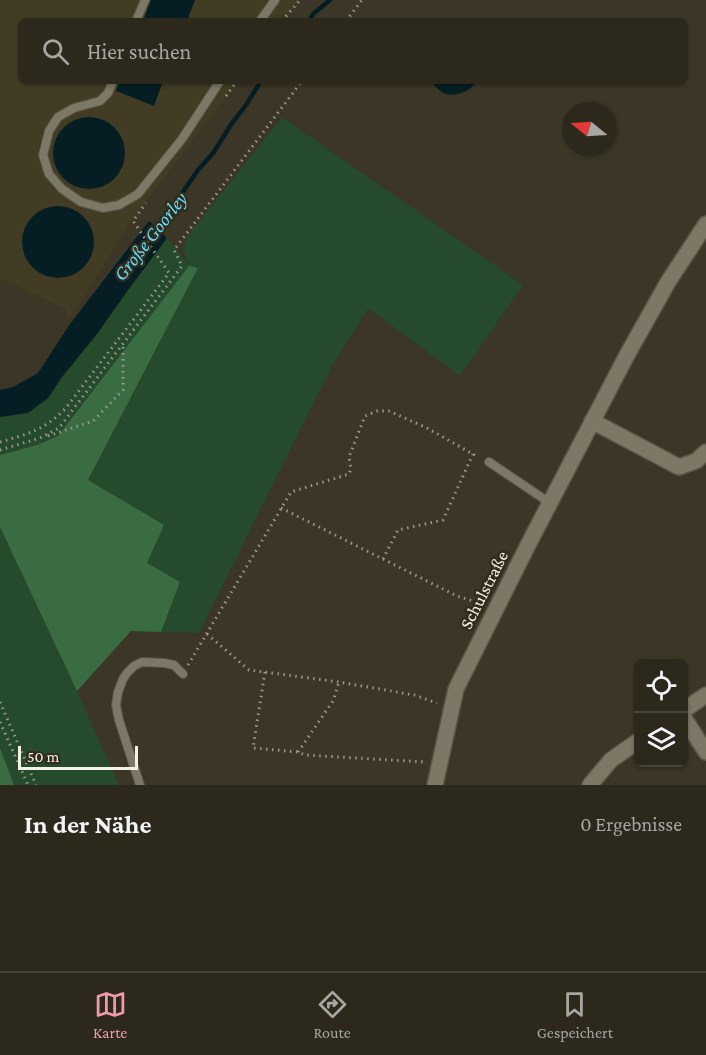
<!DOCTYPE html>
<html lang="de">
<head>
<meta charset="utf-8">
<style>
  :root { --surface:#2c281c; --page:#383429; --text:#f1f3f6; --muted:#a6a6a3; --line:#48443b; --accent:#f39aa9 }
  body { margin:0; font-family:"Crimson Pro",serif; background:var(--page); color:var(--text) }
  .controls { position:absolute; right:18px; bottom:18px; display:grid; overflow:hidden; border-radius:9px; box-shadow:0 2px 4px #0004 }
  .controls button { width:54px; height:54px; display:grid; place-items:center; padding:0; border:0; border-bottom:2px solid var(--line); background:var(--surface); color:var(--text); font:30px sans-serif }
  .compass { position:absolute; left:562px; top:102px; width:54px; height:54px; border-radius:50%; background:var(--surface); box-shadow:0 2px 4px #0004; rotate:288deg }
  .scale { position:absolute; left:18px; bottom:15px; width:120px; box-sizing:border-box; padding-left:6px; border:3px solid #f3f0e6; border-top:0; font-size:16px; line-height:21px; white-space:nowrap; color:#f3f0e6; -webkit-text-stroke:4px #312c1c; paint-order:stroke }
  .list { margin:0; padding:0; list-style:none }
  h2 { display:flex; justify-content:space-between; align-items:center; height:78px; margin:0; padding:0 24px; font-size:26px }
  h2 small { font-size:20px; font-weight:400; color:var(--muted) }
  .icon { flex:none; width:33px; height:33px; fill:none; stroke:currentColor; stroke-width:2; stroke-linecap:round; stroke-linejoin:round }
  .map { position:relative; flex:none; width:706px; height:785px; overflow:hidden }
  .search { position:absolute; background:var(--surface); box-shadow:0 2px 4px #0004; left:18px; right:18px; top:18px; height:66px; display:flex; align-items:center; gap:15px; box-sizing:border-box; padding:0 21px; border-radius:9px; color:var(--muted); font-size:22px }
  .sheet { height:186px; background:var(--surface) }
  nav { display:flex; justify-content:space-around; align-items:center; box-sizing:border-box; height:84px; border-top:2px solid var(--line); background:var(--surface); font-size:16px; color:var(--muted) }
  nav a { display:grid; justify-items:center; gap:3px }
  nav .on { color:var(--accent) }
  .map>svg:first-child { display:block }
</style>
</head>
<body>
<div class="map">
<svg width="706" height="785" viewBox="0 0 706 785">
  <rect width="100%" height="100%" fill="#3b3626"/>
  <path fill="#433c25" d="M0,0H299L283,21H21V81H238L131,221L69,320L65,309L0,278Z"/>
  <path fill="#254a2c" d="M282,117L523,285L460,376L368,308L331,368L199,633L161,632L180,583L147,563L163,525L88,481L198,268L189,267L58,436L37,445L0,455V417L28,413L48,398L62,377L97,334L128,290L167,238L188,264L184,251L186,238Z
    M0,527L77,691L119,785H14L0,748Z"/>
  <path fill="#396c42" d="M189,266L198,268L88,480L164,525L147,563L180,582L161,632L131,631L77,691L0,527V455L37,445L58,436Z
    M0,748L14,785H0Z"/>
  <path fill="#041e24" d="M151,0H195L187,21H143Z
    M120,81H163L154,106L116,91Z
    M430,81H478C470,90 459,97 446,94C440,92 434,85 430,81Z
    M53 153a36 36 0 1 1 72 0a36 36 0 1 1-72 0Z
    M22 242a36 36 0 1 1 72 0a36 36 0 1 1-72 0Z
    M149,221L167,238L128,290L97,334L62,377L48,398L28,413L0,417V390L13,387L38,373L70,324Z"/>
  <g fill="none" stroke-linecap="round" stroke-linejoin="round">
    <path stroke="#041e24" stroke-width="4.5" d="M309,21L313,14L330,0
      M152,231L160,225L198,170L214,152L230,126L246,105L261,81"/>
    <defs>
      <path id="lane" d="M136,21L145,0
        M260,21L275,0
        M113,81L108,93L100,101L74,108L58,117L49,131L43,155L49,174L62,189L81,202L103,208L119,205L138,194L182,139L220,81
        M489,462L550,503
        M140,785L119,720L116,705L118,692L123,679L127,673L134,666L142,662L164,663L174,665L183,674"/>
      <path id="street" d="M592,421L679,467L696,461L706,452
        M684,710L706,695
        M684,718L706,752
        M435,785L456,689L528,545L627,355L668,282L706,224
        M590,785L611,760L638,741"/>
    </defs>
    <use href="#lane" stroke="#585546" stroke-width="10"/>
    <use href="#street" stroke="#585546" stroke-width="18"/>
    <path stroke="#9c988c" stroke-width="3" stroke-dasharray="1.5 4.5" stroke-linecap="butt" d="M282,21L300,0
      M346,21L362,0
      M226,96L237,81
      M48,436L93,421L123,390V344
      M0,442C28,434 44,430 65,409L169,273L133,221L146,203
      M0,450L40,438L59,428L182,266L174,250L302,81
      M281,508L383,559L398,530L443,520L473,454
      M383,559L457,596L483,604
      M207,634L249,670L339,682L414,695L437,703
      M188,665L291,492L349,474L351,469L349,457L365,416L377,411H389L427,428L478,457
      M265,672L253,748L298,752L305,755L425,762
      M0,702L36,785
      M0,722L28,785
      M298,752L333,701L339,682"/>
    <use href="#lane" stroke="#7d7866" stroke-width="8"/>
    <use href="#street" stroke="#7d7866" stroke-width="15"/>
  </g>
  <g text-anchor="middle" dominant-baseline="central" stroke-width="5" stroke-linejoin="round" paint-order="stroke">
    <g font-size="18" fill="#f3f0e6" stroke="#312c1c">
      <text transform="translate(484 590) rotate(-63)">Schulstraße</text>
    </g>
    <g font-size="20" font-style="italic" fill="#63dcfb" stroke="#312c1c">
      <text transform="translate(150 236) rotate(-52)">Große Goorley</text>
    </g>
  </g>
</svg>
<div class="controls">
<button><svg class="icon" aria-label="locate" viewBox="0 0 24 24"><circle cx="12" cy="12" r="6"/><path d="M12 2v4M12 18v4M2 12h4M18 12h4"/></svg></button>
<button><svg class="icon" aria-label="layers" viewBox="0 0 24 24"><path d="M12 4l9 5-9 5-9-5zM3 14l9 5 9-5"/></svg></button>
</div>
<svg class="compass" viewBox="-18 -18 36 36"><path d="M0-13l5 13h-10z" fill="#e53935"/><path d="M0 13l5-13h-10z" fill="#a6a6a3"/></svg>
<div class="scale">50 m</div>
<div class="search"><svg class="icon" aria-label="search" viewBox="0 0 24 24"><circle cx="10" cy="10" r="6"/><path d="M15 15l6 6"/></svg>Hier suchen</div>
</div>
<section class="sheet">
<h2>In der Nähe<small>0 Ergebnisse</small></h2>
<ul class="list">
</ul>
</section>
<nav>
<a class="on"><svg class="icon" aria-label="map" viewBox="0 0 24 24"><path d="M3 6l6-2 6 2 6-2v14l-6 2-6-2-6 2zM9 4v14M15 6v14"/></svg>Karte</a>
<a><svg class="icon" aria-label="directions" viewBox="0 0 24 24"><path d="M12 3l9 9-9 9-9-9zM9 14v-3h6M13 9l2 2-2 2"/></svg>Route</a>
<a><svg class="icon" aria-label="saved" viewBox="0 0 24 24"><path d="M7 4h10v16l-5-4-5 4z"/></svg>Gespeichert</a>
</nav>
</body>
</html>
